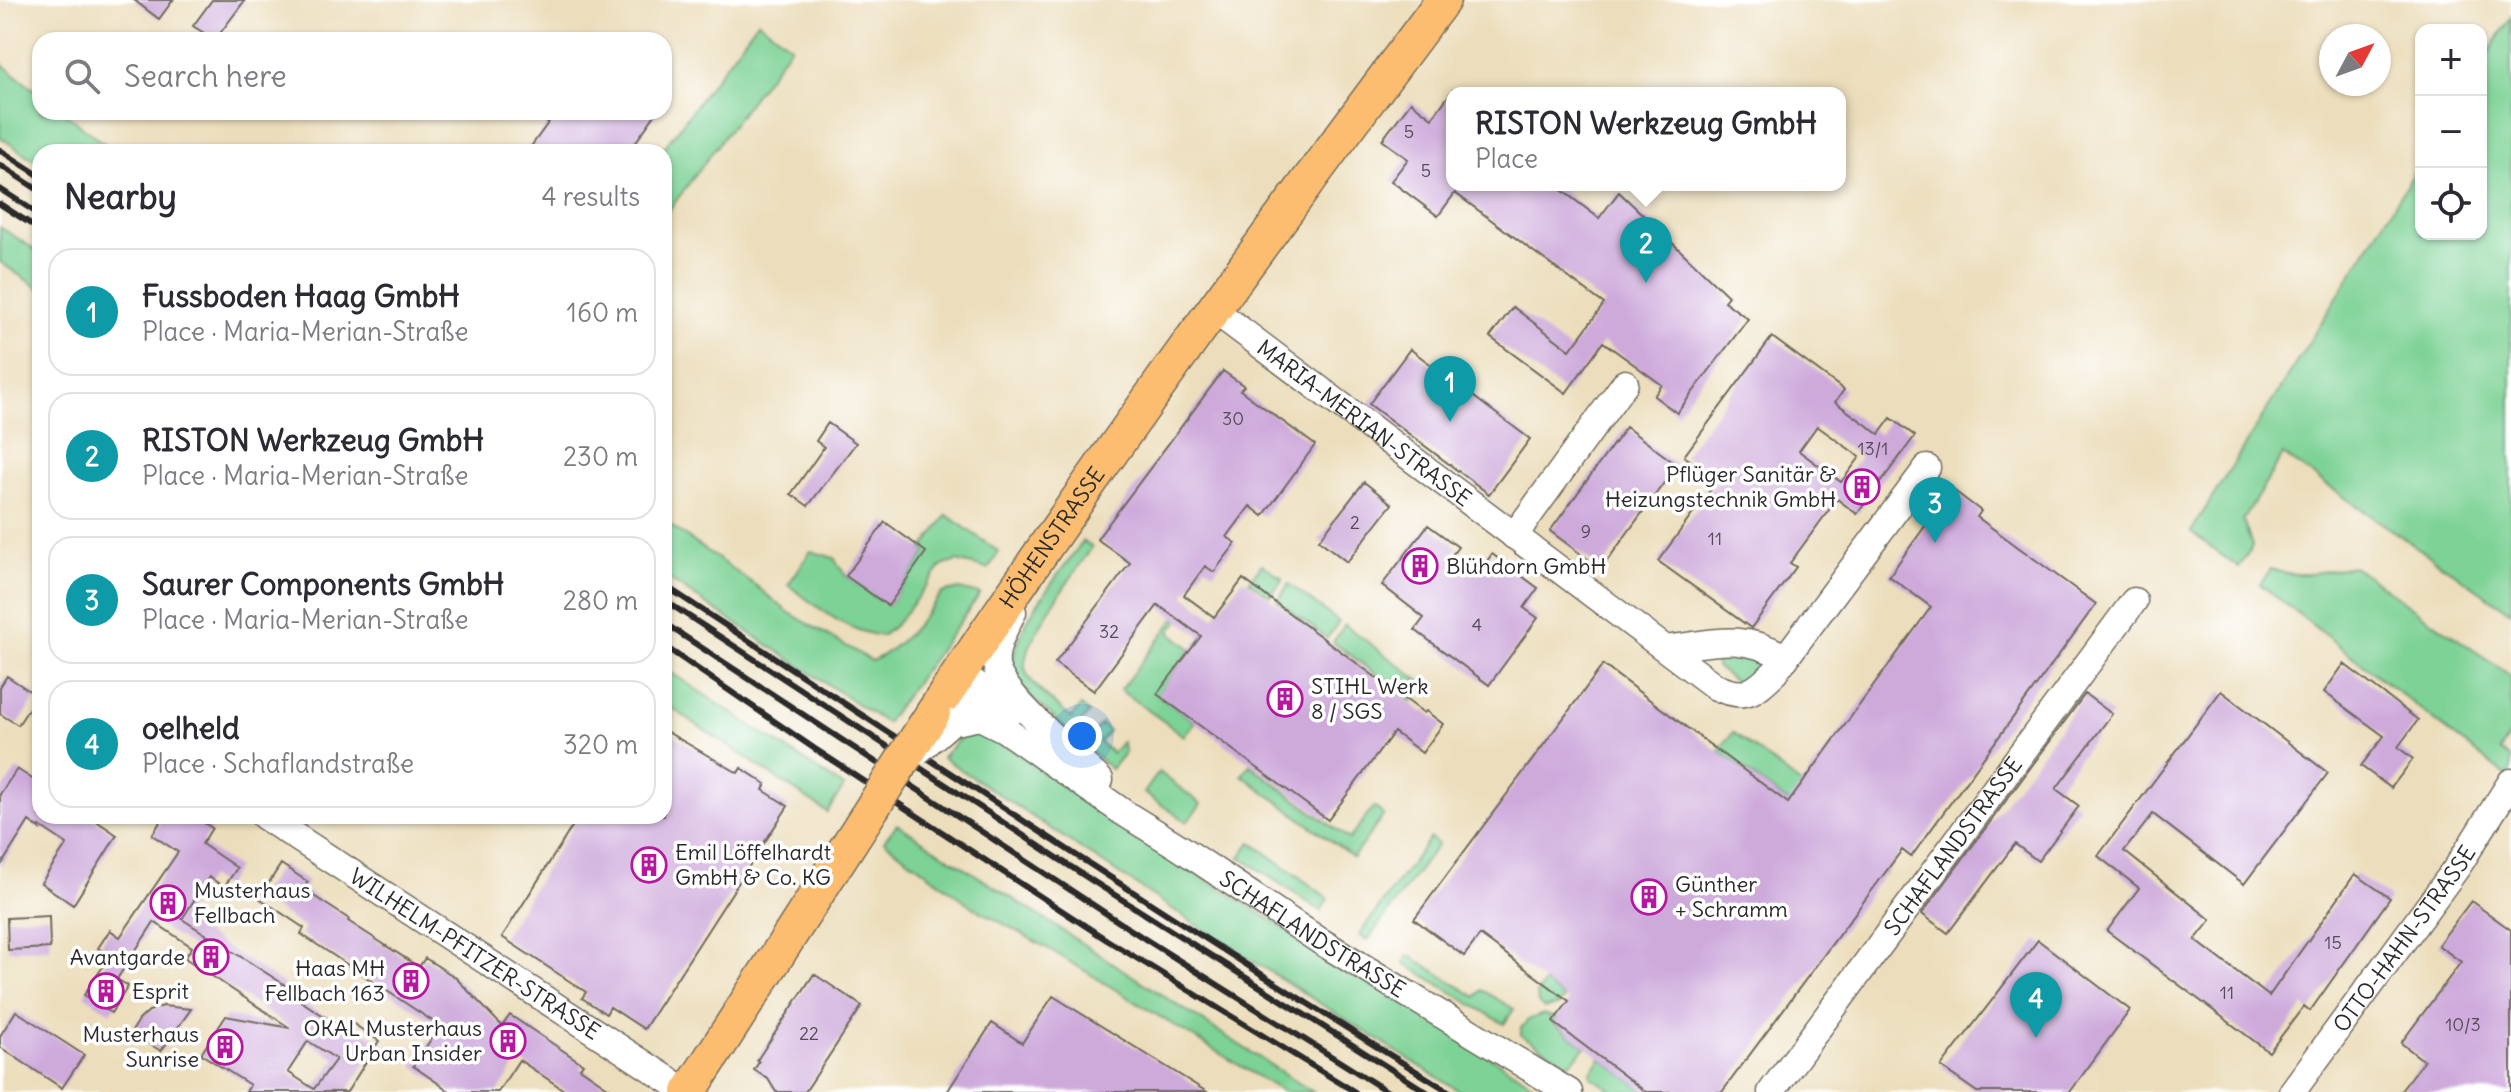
<!DOCTYPE html>
<html lang="en">
<head>
<meta charset="utf-8">
<style>
  :root { --surface:#fff; --page:#f2f2f3; --text:#2b2b33; --muted:#7c7c81; --line:#e1e1e2; --accent:#b5179e }
  body { margin:0; font-family:Delius,sans-serif; background:var(--page); color:var(--text) }
  .controls { position:absolute; right:24px; top:24px; display:grid; overflow:hidden; border-radius:16px; box-shadow:0 2px 6px #0004 }
  .controls button { width:72px; height:72px; display:grid; place-items:center; padding:0; border:0; border-bottom:2px solid var(--line); background:var(--surface); color:var(--text); font:40px sans-serif }
  .compass { position:absolute; left:2319px; top:24px; width:72px; height:72px; border-radius:50%; background:var(--surface); box-shadow:0 2px 6px #0004; rotate:49deg }
  .you { position:absolute; left:1082px; top:736px; width:28px; height:28px; margin:-20px; border:6px solid #fff; border-radius:50%; background:#1a73e8; box-shadow:0 0 0 12px #1a73e833 }
  .badge { display:grid; place-items:center; width:52px; height:52px; border-radius:50%; background:var(--accent); color:#fff; font-size:26px; font-weight:700 }
  .pin { position:absolute; translate:-50% -66px; filter:drop-shadow(0 2px 4px #0008) }
  .pin::after { content:''; position:absolute; top:42px; width:28px; height:24px; background:inherit; clip-path:polygon(0 0,100% 0,50% 100%) }
  .popup { position:absolute; left:1446px; top:87px; width:400px; height:104px; box-sizing:border-box; display:grid; place-content:center; border-radius:16px; background:var(--surface); filter:drop-shadow(0 2px 6px #0005); font-size:26px; white-space:nowrap; color:var(--muted) }
  .popup b { font-size:30px; color:var(--text) }
  .popup::after { content:''; position:absolute; left:50%; top:100%; margin-left:-16px; border:16px solid transparent; border-top-color:var(--surface) }
  .list { margin:0; padding:0; list-style:none }
  h2 { display:flex; justify-content:space-between; align-items:center; height:104px; margin:0; padding:0 32px; font-size:34px }
  h2 small { font-size:26px; font-weight:400; color:var(--muted) }
  .list li { display:grid; grid-template-columns:52px 1fr auto; gap:24px; align-items:center; box-sizing:border-box; height:128px; margin:0 16px 16px; padding:0 16px; border:2px solid var(--line); border-radius:24px }
  .list b { display:block; font-size:30px; white-space:nowrap }
  .list p { margin:0; font-size:26px; white-space:nowrap; color:var(--muted) }
  .list em { font-size:26px; font-style:normal; color:var(--muted) }
  .icon { flex:none; width:44px; height:44px; fill:none; stroke:currentColor; stroke-width:2; stroke-linecap:round; stroke-linejoin:round }
  .map { position:relative; flex:none; width:2511px; height:1092px; overflow:hidden }
  .search { position:absolute; background:var(--surface); box-shadow:0 2px 6px #0004; left:32px; top:32px; width:640px; height:88px; display:flex; align-items:center; gap:20px; box-sizing:border-box; padding:0 28px; border-radius:24px; color:var(--muted); font-size:30px }
  .panel { position:absolute; background:var(--surface); box-shadow:0 2px 6px #0004; left:32px; top:144px; width:640px; height:680px; border-radius:24px }
  .map>svg:first-child { display:block }
</style>
</head>
<body>
<div class="map">
<svg width="2511" height="1092" viewBox="0 0 2511 1092">
  <rect width="100%" height="100%" fill="#fff"/>
  <filter id="ink" filterUnits="userSpaceOnUse"><feTurbulence type="fractalNoise" baseFrequency=".0125" numOctaves="2"/><feDisplacementMap in="SourceGraphic" scale="16" xChannelSelector="R" yChannelSelector="G"/><feConvolveMatrix kernelMatrix="1 2 1 2 8 2 1 2 1" color-interpolation-filters="sRGB"/></filter>
  <filter id="wash" filterUnits="userSpaceOnUse"><feTurbulence type="fractalNoise" baseFrequency=".006" numOctaves="4" result="noise"/><feDisplacementMap in="SourceGraphic" scale="32" xChannelSelector="R" yChannelSelector="G"/><feGaussianBlur stdDeviation="1.8" result="paint"/><feColorMatrix in="noise" values="0 0 0 0 0 0 0 0 0 0 0 0 0 0 0 0 0 1.4 0 .05"/><feComposite in="paint" operator="in"/></filter>
  <g filter="url(#wash)">
    <rect width="100%" height="100%" fill="#ecdebc"/>
    <path fill="#7dd295" stroke="#547e60" stroke-width="2" d="M2511,17V612L2283,455L2243,520L2252,546L2239,568L2191,532L2421,162V234H2481V65Z
      M758,21L791,46L664,217V152H661Z
      M0,63L40,94V112H63L115,152H40V164L0,137Z
      M0,227L40,253V289L0,262Z
      M947,515L999,552L988,569L957,561L942,566L897,623L882,636C845,632 817,606 788,585L811,551L834,558L846,576L888,605L926,552L923,549Z
      M664,521L755,585L788,612L872,661C903,646 921,619 942,593L959,589L980,594L886,723L664,576Z
      M1083,541L1092,547C1077,570 1021,644 1025,668C1027,683 1059,707 1071,718L1081,706L1089,713L1079,725L1091,735L1101,724L1109,731L1099,742L1112,753L1122,742L1125,752L1111,769L1033,699L1012,677C1008,632 1058,576 1083,541Z
      M1262,564L1283,579L1270,596L1249,581Z
      M2353,566L2511,676V734L2500,751L2511,758V771L2507,777L2260,584L2271,569C2297,580 2326,570 2353,566Z
      M1289,584L1339,622L1327,638L1277,601Z
      M1176,617L1179,620L1170,632L1191,649L1158,694L1195,722L1184,736L1120,690Z
      M1345,625L1424,684L1412,701L1333,642Z
      M1734,653C1748,656 1757,656 1760,671L1739,685L1716,667V661L1720,657Z
      M664,668L844,787L827,812L664,703Z
      M1733,732L1896,857L1884,874L1719,751Z
      M975,733L1010,748L1105,816L1546,1092H1461L1221,941L942,757L961,737Z
      M1250,765L1349,839L1374,807L1384,815L1353,857L1242,775Z
      M1159,772L1201,804L1187,822L1144,793Z
      M897,824L1300,1084L1313,1092H1283L1049,949L973,907L884,841Z
      M1430,838L1438,844L1367,941L1359,935Z
      M1251,842L1328,898L1321,911L1240,857Z
      M1409,955L1476,997L1482,990L1514,1009L1504,1024L1404,963Z
      M1544,983L1564,998L1558,1006L1544,1008L1538,1003L1537,993Z
      M1543,1014L1556,1018L1553,1023L1586,1047L1569,1064L1521,1035V1028L1528,1020Z
      M1601,1058L1646,1092H1615L1591,1077V1072Z"/>
    <g id="blocks">
      <path fill="#ceaadb" fill-rule="evenodd" d="M134,0H173L159,19Z
        M212,0H245L215,40L193,26Z
        M1452,91V185H1555L1599,218L1619,192L1728,296L1724,301L1748,319L1677,413L1654,396L1662,385L1603,342L1566,393L1490,337L1513,307L1570,350L1604,304L1455,193L1438,216L1391,181L1408,159L1382,140L1411,102L1432,118Z
        M556,112H657L630,150L622,145L617,152H527Z
        M1772,337L1844,390L1835,402L1879,434L1891,418L1915,436L1857,514L1837,499L1790,563L1796,567L1751,628L1658,561L1717,481L1684,456ZM1817,426L1860,457L1841,482L1799,451Z
        M1410,349L1530,439L1489,494L1369,404Z
        M1223,371L1244,386L1240,390L1315,445L1263,516L1250,506L1227,537L1236,543L1214,572L1205,566L1184,595L1214,617L1243,579L1424,713L1426,711L1443,724L1422,753L1394,732L1328,820L1157,694L1201,636L1158,605L1094,691L1055,663L1130,563L1097,539Z
        M828,423L856,443L808,506L791,494L824,447L816,441Z
        M1626,427L1677,465L1601,569L1550,531Z
        M1364,482L1392,504L1347,562L1319,540Z
        M1952,489L1981,511L1977,517L2096,604L1911,857L1902,850L1722,1092H1646L1553,1022L1569,1001L1480,935L1464,956L1414,919L1603,665L1788,803L1931,607L1889,576Z
        M885,522L926,552L888,606L846,576Z
        M1428,525L1458,547L1452,555L1478,574L1492,554L1538,588L1524,608L1538,618L1489,685L1415,630L1424,618L1382,585Z
        M2344,664L2418,720L2398,747L2413,759L2391,788L2361,766L2384,736L2324,692Z
        M7,676L37,696L18,725L0,714V687Z
        M2221,691L2328,773L2244,884L2153,814L2124,851L2211,920L2195,940L2269,996L2355,874L2390,898L2310,1011L2304,1006L2269,1052L2107,931L2139,888L2098,856Z
        M2085,694L2112,714L2056,789L2079,806L2038,861L2015,844L1948,933L1922,914Z
        M664,730L738,773L741,768L766,784L763,790L788,806L644,1029L610,1007L606,1014L582,998L586,992L502,937L579,816H664Z
        M17,769L40,784V816H89L117,835L73,905L41,883L67,844L40,826V829L29,821L0,867V794Z
        M164,816H193L212,828L202,844L237,868L224,887L209,877L182,919L285,985L282,989L344,1029L349,1021L379,1041L347,1092H246L250,1085L201,1054L226,1016L290,1028L185,958L192,947L154,922L117,979L128,986L111,1013L84,995L110,956L98,948L110,930L120,937L178,852L152,835ZM308,1041L336,1059L314,1089L288,1072Z
        M281,864L308,882L303,889L349,919L348,921L419,967L425,958L455,977L502,1026L510,1015L583,1064L580,1068L615,1092H567L519,1060L498,1092H451L413,1066L440,1026L301,934L304,928L259,898Z
        M2471,901L2511,930V1092H2400L2424,1061L2401,1043L2461,962L2438,945Z
        M49,916L50,948L8,950L7,918Z
        M2038,940L2130,1010L2070,1092H1977L1941,1067Z
        M814,974L862,1006L805,1092H776L768,1079L754,1070L759,1062L757,1060Z
        M1053,996L1207,1092H947L992,1023L1022,1043Z
        M163,1006L191,1009L161,1051L131,1033L139,1020L149,1011Z
        M16,1011L84,1055L62,1088L0,1047V1036Z"/>
    </g>
  </g>
  <g filter="url(#ink)">
    <use href="#blocks" fill-opacity="0" stroke="#6f6a5e" stroke-width="2"/>
    <g fill="none" stroke-linecap="round" stroke-linejoin="round">
      <defs>
        <g id="minor">
          <path id="s1" d="M1214,310L1716,687C1745,700 1753,693 1775,672L1927,468"/>
          <path d="M1514,536L1625,383"/>
          <path d="M1013,612C1005,628 994,647 996,665C1000,694 1077,758 1100,780"/>
          <path d="M1666,649C1713,643 1743,632 1786,658"/>
          <path d="M980,717L950,687L972,681L1012,711"/>
          <path id="s2" d="M950,723L980,717L1004,729L1124,813L1179,847L1320,941L1569,1092"/>
          <path id="s3" d="M264,816L687,1092"/>
          <path id="s4" d="M1771,1092L2134,601"/>
          <path id="s5" d="M2292,1092L2458,866L2511,782"/>
        </g>
        <g id="major">
          <path id="s6" d="M933,713C1093,469 1268,234 1443,0"/>
          <path d="M689,1092L865,819"/>
        </g>
      </defs>
      <use href="#minor" stroke="#6f6a5e" stroke-width="29"/>
      <use href="#major" stroke="#6f6a5e" stroke-width="37"/>
      <use href="#minor" stroke="#fff" stroke-width="26"/>
      <use href="#major" stroke="#fcbd6f" stroke-width="34"/>
      <path stroke="#2b2b2b" stroke-width="6" d="M0,150L40,176
        M0,165L40,191
        M0,189L40,215
        M0,204L40,230
        M664,585C925,756 1184,929 1450,1092
        M664,600L1091,880L1427,1092
        M664,623L1145,939L1388,1092
        M664,646L815,749L1107,940L1355,1092"/>
      <defs>
        <path id="minor-bridge" d="M917,752L950,723"/>
        <path id="major-bridge" d="M865,819L933,713"/>
      </defs>
      <use href="#minor-bridge" stroke="#6f6a5e" stroke-width="29" stroke-linecap="butt"/>
      <use href="#major-bridge" stroke="#6f6a5e" stroke-width="37" stroke-linecap="butt"/>
      <use href="#minor-bridge" stroke="#fff" stroke-width="26"/>
      <use href="#major-bridge" stroke="#fcbd6f" stroke-width="34"/>
    </g>
  </g>
  <defs>
    <symbol id="building-ring" viewBox="-11 -11 22 22"><circle r="9.5" fill="#fff" stroke="#b5179e" stroke-width="1.5"/><path d="M-4-6H4V6H1V3H-1V6H-4ZM-2.5-4.3h1.7v1.8h-1.7ZM.8-4.3h1.7v1.8H.8ZM-2.5-1h1.7V.8h-1.7ZM.8-1h1.7V.8H.8Z" fill="#b5179e"/></symbol>
  </defs>
  <g fill-rule="evenodd">
    <use href="#building-ring" x="1842" y="467" width="40" height="40"/>
    <use href="#building-ring" x="1400" y="546" width="40" height="40"/>
    <use href="#building-ring" x="1265" y="679" width="40" height="40"/>
    <use href="#building-ring" x="629" y="845" width="40" height="40"/>
    <use href="#building-ring" x="1629" y="877" width="40" height="40"/>
    <use href="#building-ring" x="148" y="883" width="40" height="40"/>
    <use href="#building-ring" x="191" y="937" width="40" height="40"/>
    <use href="#building-ring" x="391" y="961" width="40" height="40"/>
    <use href="#building-ring" x="86" y="971" width="40" height="40"/>
    <use href="#building-ring" x="488" y="1021" width="40" height="40"/>
    <use href="#building-ring" x="205" y="1027" width="40" height="40"/>
  </g>
  <g text-anchor="middle" dominant-baseline="central" stroke-width="7" stroke-linejoin="round" paint-order="stroke">
    <g font-size="18" fill="#544b57">
      <text x="1409" y="131">5</text>
      <text x="1426" y="170">5</text>
      <text x="1233" y="418">30</text>
      <text x="1873" y="448">13/1</text>
      <text x="1355" y="522">2</text>
      <text x="1586" y="531">9</text>
      <text x="1715" y="538">11</text>
      <text x="1477" y="624">4</text>
      <text x="1109" y="631">32</text>
      <text x="2333" y="942">15</text>
      <text x="2227" y="992">11</text>
      <text x="2463" y="1024">10/3</text>
      <text x="809" y="1033">22</text>
    </g>
    <g font-size="22" fill="#2b2b2b" stroke="#fff">
      <text stroke="none"><textPath href="#s1" startOffset="188">MARIA-MERIAN-STRASSE</textPath></text>
      <text stroke="none"><textPath href="#s6" startOffset="212">HÖHENSTRASSE</textPath></text>
      <text stroke="none"><textPath href="#s4" startOffset="306">SCHAFLANDSTRASSE</textPath></text>
      <text stroke="none"><textPath href="#s2" startOffset="428">SCHAFLANDSTRASSE</textPath></text>
      <text stroke="none"><textPath href="#s5" startOffset="190">OTTO-HAHN-STRASSE</textPath></text>
      <text stroke="none"><textPath href="#s3" startOffset="252">WILHELM-PFITZER-STRASSE</textPath></text>
    </g>
    <g font-size="22" fill="#2b2b2b" stroke="#fff" text-anchor="start">
      <text x="1836" y="474" text-anchor="end">Pflüger Sanitär &amp;<tspan x="1836" dy="25">Heizungstechnik GmbH</tspan></text>
      <text x="1446" y="566">Blühdorn GmbH</text>
      <text x="1311" y="686">STIHL Werk<tspan x="1311" dy="25">8 / SGS</tspan></text>
      <text x="675" y="852">Emil Löffelhardt<tspan x="675" dy="25">GmbH &amp; Co. KG</tspan></text>
      <text x="1675" y="884">Günther<tspan x="1675" dy="25">+ Schramm</tspan></text>
      <text x="194" y="890">Musterhaus<tspan x="194" dy="25">Fellbach</tspan></text>
      <text x="185" y="957" text-anchor="end">Avantgarde</text>
      <text x="385" y="968" text-anchor="end">Haas MH<tspan x="385" dy="25">Fellbach 163</tspan></text>
      <text x="132" y="991">Esprit</text>
      <text x="482" y="1028" text-anchor="end">OKAL Musterhaus<tspan x="482" dy="25">Urban Insider</tspan></text>
      <text x="199" y="1034" text-anchor="end">Musterhaus<tspan x="199" dy="25">Sunrise</tspan></text>
    </g>
  </g>
</svg>
<div class="controls">
<button>+</button>
<button>−</button>
<button><svg class="icon" aria-label="locate" viewBox="0 0 24 24"><circle cx="12" cy="12" r="6"/><path d="M12 2v4M12 18v4M2 12h4M18 12h4"/></svg></button>
</div>
<svg class="compass" viewBox="-18 -18 36 36"><path d="M0-13l5 13h-10z" fill="#e53935"/><path d="M0 13l5-13h-10z" fill="#7c7c81"/></svg>
<div class="you"></div>
<div class="pin badge" style="left:1450px;top:422px;background:#0f9aa8">1</div>
<div class="pin badge" style="left:1646px;top:283px;background:#0f9aa8">2</div>
<div class="popup"><b>RISTON Werkzeug GmbH</b>Place</div>
<div class="pin badge" style="left:1935px;top:543px;background:#0f9aa8">3</div>
<div class="pin badge" style="left:2036px;top:1038px;background:#0f9aa8">4</div>
<div class="search"><svg class="icon" aria-label="search" viewBox="0 0 24 24"><circle cx="10" cy="10" r="6"/><path d="M15 15l6 6"/></svg>Search here</div>
<section class="panel">
<h2>Nearby<small>4 results</small></h2>
<ul class="list">
<li><span class="badge" style="background:#0f9aa8">1</span><div><b>Fussboden Haag GmbH</b><p>Place · Maria-Merian-Straße</p></div><em>160 m</em></li>
<li><span class="badge" style="background:#0f9aa8">2</span><div><b>RISTON Werkzeug GmbH</b><p>Place · Maria-Merian-Straße</p></div><em>230 m</em></li>
<li><span class="badge" style="background:#0f9aa8">3</span><div><b>Saurer Components GmbH</b><p>Place · Maria-Merian-Straße</p></div><em>280 m</em></li>
<li><span class="badge" style="background:#0f9aa8">4</span><div><b>oelheld</b><p>Place · Schaflandstraße</p></div><em>320 m</em></li>
</ul>
</section>
</div>
</body>
</html>
